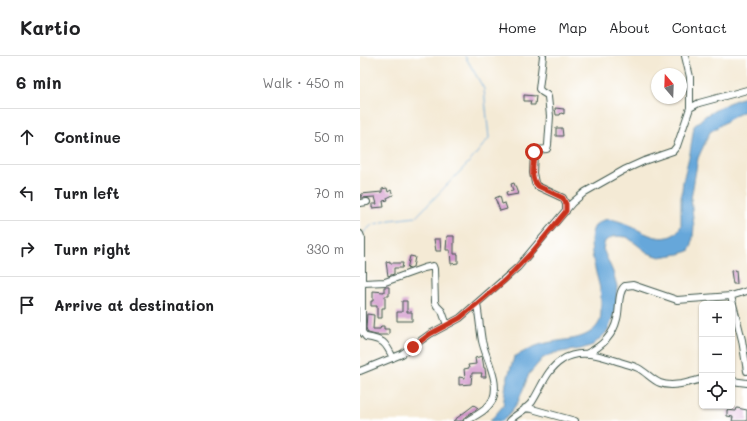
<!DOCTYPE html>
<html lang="en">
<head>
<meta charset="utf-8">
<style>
  :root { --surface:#fff; --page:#f2f2f2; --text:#202124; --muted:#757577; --line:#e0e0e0 }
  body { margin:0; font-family:Mali,sans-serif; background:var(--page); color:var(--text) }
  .controls { position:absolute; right:12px; bottom:12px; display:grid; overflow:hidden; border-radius:6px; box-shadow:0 1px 3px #0004 }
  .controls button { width:36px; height:36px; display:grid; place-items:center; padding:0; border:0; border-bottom:1px solid var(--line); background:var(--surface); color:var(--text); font:20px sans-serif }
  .compass { position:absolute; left:291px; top:12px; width:36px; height:36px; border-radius:50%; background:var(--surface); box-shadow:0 1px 3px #0004; rotate:341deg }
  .stop { position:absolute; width:12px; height:12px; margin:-9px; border:3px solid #c8321e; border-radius:50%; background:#fff }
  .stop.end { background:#c8321e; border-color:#fff; box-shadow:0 1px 4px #0008 }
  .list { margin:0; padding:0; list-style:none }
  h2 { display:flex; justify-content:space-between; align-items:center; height:52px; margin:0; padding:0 16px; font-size:17px }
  h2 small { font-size:13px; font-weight:400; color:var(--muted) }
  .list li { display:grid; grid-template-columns:26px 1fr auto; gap:12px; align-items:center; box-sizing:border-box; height:56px; padding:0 16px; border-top:1px solid var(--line) }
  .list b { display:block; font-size:15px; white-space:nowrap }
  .list em { font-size:13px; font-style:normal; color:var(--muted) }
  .icon { flex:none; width:22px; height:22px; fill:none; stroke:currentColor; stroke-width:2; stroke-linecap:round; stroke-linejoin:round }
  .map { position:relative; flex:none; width:387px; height:365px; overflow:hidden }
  header { display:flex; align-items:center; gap:24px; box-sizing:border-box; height:56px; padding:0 20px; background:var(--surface); border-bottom:1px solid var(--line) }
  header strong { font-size:19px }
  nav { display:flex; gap:22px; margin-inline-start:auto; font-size:14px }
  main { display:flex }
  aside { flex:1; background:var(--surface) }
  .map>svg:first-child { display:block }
</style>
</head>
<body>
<header>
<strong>Kartio</strong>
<nav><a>Home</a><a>Map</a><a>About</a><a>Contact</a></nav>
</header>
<main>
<aside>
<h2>6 min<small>Walk · 450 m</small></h2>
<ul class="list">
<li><svg class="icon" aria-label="ahead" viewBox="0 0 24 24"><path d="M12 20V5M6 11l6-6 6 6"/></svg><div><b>Continue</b></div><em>50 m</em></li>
<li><svg class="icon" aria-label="left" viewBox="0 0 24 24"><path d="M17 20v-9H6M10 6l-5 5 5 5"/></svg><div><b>Turn left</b></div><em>70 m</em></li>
<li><svg class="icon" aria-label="right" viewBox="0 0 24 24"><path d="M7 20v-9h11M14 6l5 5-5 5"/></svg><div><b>Turn right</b></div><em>330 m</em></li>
<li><svg class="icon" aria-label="arrive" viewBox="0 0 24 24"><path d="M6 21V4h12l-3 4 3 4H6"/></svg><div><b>Arrive at destination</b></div></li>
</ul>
</aside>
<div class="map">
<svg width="387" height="365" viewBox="0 0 387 365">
  <rect width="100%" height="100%" fill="#fff"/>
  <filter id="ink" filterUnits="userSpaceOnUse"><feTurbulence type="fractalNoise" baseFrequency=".025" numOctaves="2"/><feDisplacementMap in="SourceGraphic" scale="8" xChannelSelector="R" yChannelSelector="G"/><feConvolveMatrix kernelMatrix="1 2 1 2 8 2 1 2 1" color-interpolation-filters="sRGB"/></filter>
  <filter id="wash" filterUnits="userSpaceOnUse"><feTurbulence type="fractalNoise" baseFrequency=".012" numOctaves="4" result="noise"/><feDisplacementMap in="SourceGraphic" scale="16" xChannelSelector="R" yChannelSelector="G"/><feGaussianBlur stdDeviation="0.9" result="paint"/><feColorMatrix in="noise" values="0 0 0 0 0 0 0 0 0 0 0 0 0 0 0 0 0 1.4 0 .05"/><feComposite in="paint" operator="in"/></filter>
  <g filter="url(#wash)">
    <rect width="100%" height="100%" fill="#f4ead5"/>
    <path fill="#66a7da" stroke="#427287" d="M387,40V54L373,61L350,76L338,102L331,143L334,171L332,189L329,195L319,198L300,201L288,197L267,181L254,180L245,185L243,193L253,216L257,230L256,252L248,275L233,289L221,293L194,297L183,302L169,318L158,346L147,361L142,365H130L143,350L146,327L154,301C165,295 175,289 187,287C203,283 224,285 236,271C241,266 241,258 241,251C241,245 241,239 240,233C237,217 222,177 239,166C260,153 290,192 313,179C317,177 319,173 321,170V143L323,125L330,97L334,70L345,60L368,47Z"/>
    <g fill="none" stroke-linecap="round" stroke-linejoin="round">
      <path stroke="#66a7da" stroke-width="1" d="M3,177L12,169L30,164L56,161L112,103L129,82L124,33L105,0"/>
    </g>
    <g id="blocks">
      <path fill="#d195cb" d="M164,39L176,40L175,49H170L171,45H164Z
        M195,52L204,53V58L201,57L200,59H196Z
        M196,72H202L203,80H196Z
        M154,127L158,138L147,140L146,136L153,135L151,128Z
        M27,132L28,136L31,134L33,139L27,142L28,144L23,145L24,151L12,152V148H17L15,141L0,142V140H2L1,138L22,136V133Z
        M140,140L142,148L145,147L147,153L140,155L135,142Z
        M87,180H94V198H98V207L91,208L90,194H86Z
        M74,183H80L81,195H76Z
        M50,200L55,201L53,211L47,213Z
        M30,205V207H43L42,212H34V218L28,220L26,206Z
        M376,214L377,228H373L371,215Z
        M24,231H29V240H25V252H22V262H17V250H11V245H13V235L24,236Z
        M42,245H47V256H52V265H37V256H42Z
        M7,258L14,259L13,273H20L21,270H24V273H29V279H16L8,277L6,272Z
        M122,300L124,312H125L126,321H121L122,317H112L111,328L99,329V321L105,322L104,313L109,312L108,309L116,308L115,302Z
        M114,349L118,352L105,361L103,365H93Z
        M377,352L387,354V365H372L373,361L367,360V354L376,355Z"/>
    </g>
  </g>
  <g filter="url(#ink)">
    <use href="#blocks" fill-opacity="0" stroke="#3f574c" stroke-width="1"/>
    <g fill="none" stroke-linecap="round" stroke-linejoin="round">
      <defs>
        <path id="minor" d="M183,0L179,33L182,36L187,39L188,41L190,60L188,89L187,93L176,94L174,96L173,117L175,127L177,130L203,142L206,148V155
          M325,0L330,21V52
          M0,147L7,146
          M0,178L2,183V276L6,281C23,284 25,285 33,302
          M3,227L25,226L64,212L73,210L74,213L75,246L77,250L82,255L87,269
          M387,235L371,240L382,284L387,315
          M226,298C241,291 253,280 257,263C260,254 257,236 265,230L273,229L317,244L371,240
          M0,315L42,298L70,278L100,262L158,211L212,147L225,136L264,114L284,105L313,95L317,90L330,52L339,47L387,34
          M372,325L387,327
          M165,352L172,353L215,365
          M107,365C116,359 128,354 133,343C140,325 126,303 122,285C120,273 119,260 117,248
          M149,365C156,358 166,354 172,346C182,331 186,314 202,304C220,292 242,300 260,306C266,308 272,309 278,312C286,316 292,324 300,327C313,332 329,326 342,323"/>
      </defs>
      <use href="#minor" stroke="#3f574c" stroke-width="8"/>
      <use href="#minor" stroke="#fff" stroke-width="6"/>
    </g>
  </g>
  <g fill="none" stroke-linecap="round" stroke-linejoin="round" filter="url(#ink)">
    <path stroke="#c8321e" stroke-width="5" d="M53,291L70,278L100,262L145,224L173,195L206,155V148L203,142L178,130C169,122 174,107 174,96"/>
  </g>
</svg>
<div class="controls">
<button>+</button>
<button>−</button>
<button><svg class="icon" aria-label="locate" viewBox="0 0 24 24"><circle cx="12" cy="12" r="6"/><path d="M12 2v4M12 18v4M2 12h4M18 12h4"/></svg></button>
</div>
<svg class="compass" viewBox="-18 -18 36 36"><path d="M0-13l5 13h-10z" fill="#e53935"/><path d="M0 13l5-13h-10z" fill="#757577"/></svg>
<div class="stop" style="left:174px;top:96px"></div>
<div class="stop end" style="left:53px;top:291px"></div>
</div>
</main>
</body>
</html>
